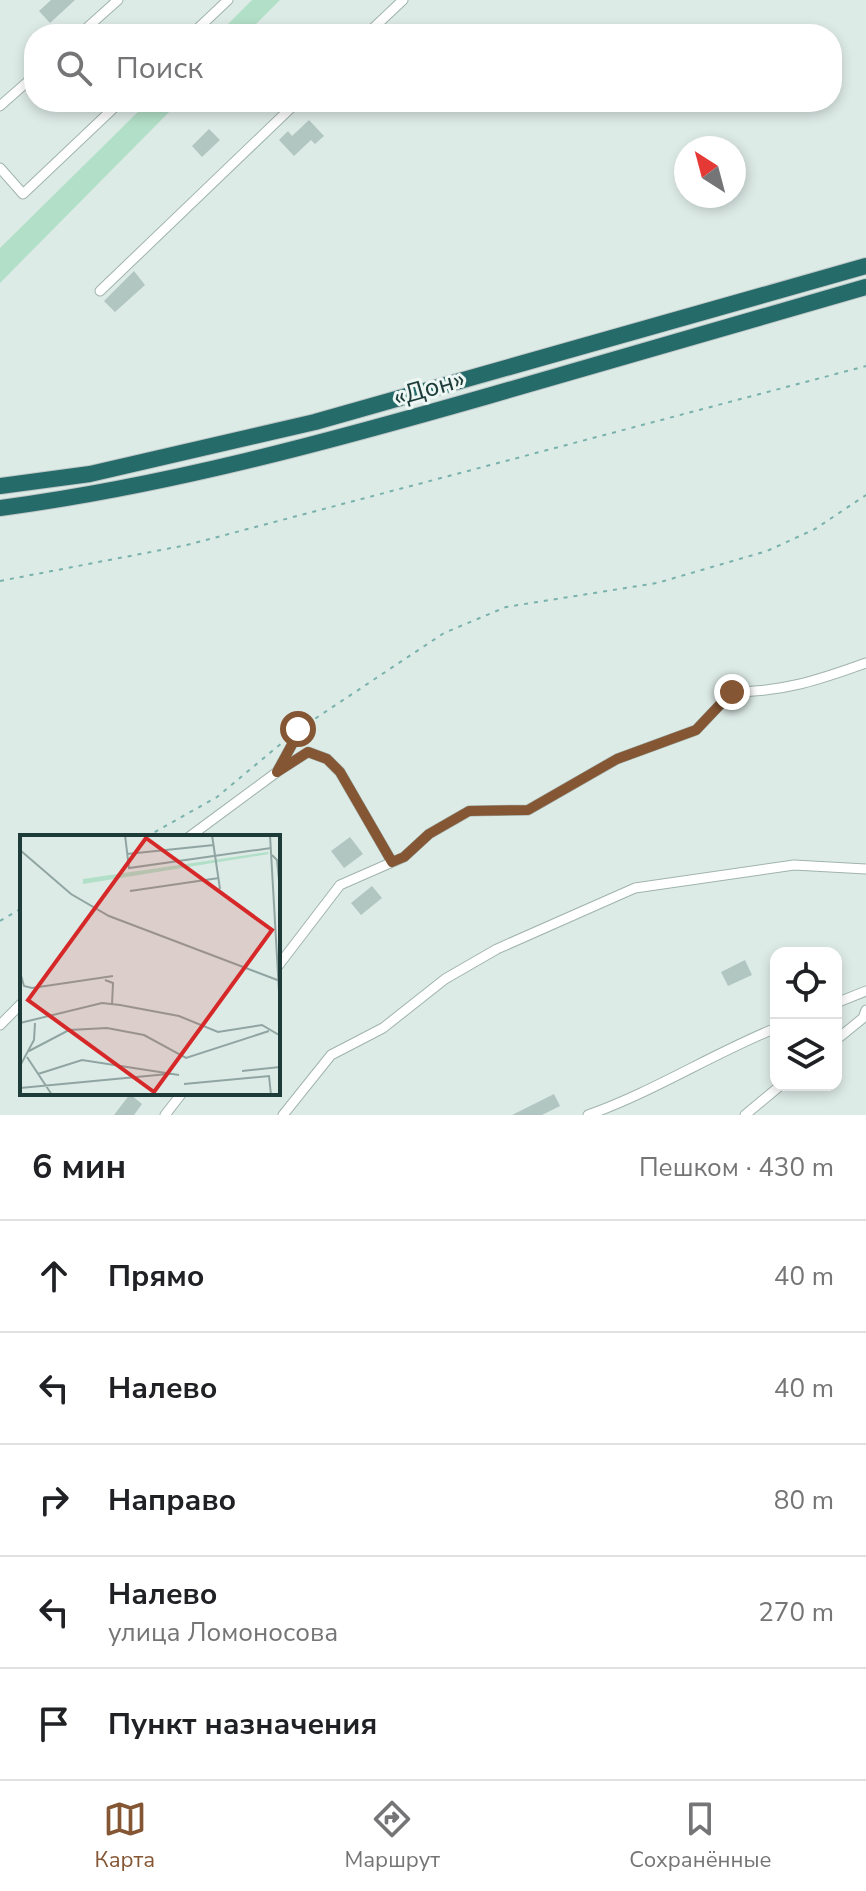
<!DOCTYPE html>
<html lang="ru">
<head>
<meta charset="utf-8">
<style>
  :root { --surface:#fff; --page:#f2f2f2; --text:#202124; --muted:#757577; --line:#e0e0e0; --accent:#845634 }
  body { margin:0; font-family:"Nunito Sans",sans-serif; background:var(--page); color:var(--text) }
  .controls { position:absolute; right:24px; bottom:24px; display:grid; overflow:hidden; border-radius:16px; box-shadow:0 4px 12px #0003 }
  .controls button { width:72px; height:72px; display:grid; place-items:center; padding:0; border:0; border-bottom:2px solid var(--line); background:var(--surface); color:var(--text); font:40px sans-serif }
  .compass { position:absolute; left:674px; top:136px; width:72px; height:72px; border-radius:50%; background:var(--surface); box-shadow:0 4px 12px #0003; rotate:324deg }
  .stop { position:absolute; width:24px; height:24px; margin:-18px; border:6px solid #845634; border-radius:50%; background:#fff }
  .stop.end { background:#845634; border-color:#fff; box-shadow:0 2px 8px #0008 }
  .list { margin:0; padding:0; list-style:none }
  h2 { display:flex; justify-content:space-between; align-items:center; height:104px; margin:0; padding:0 32px; font-size:34px }
  h2 small { font-size:26px; font-weight:400; color:var(--muted) }
  .list li { display:grid; grid-template-columns:52px 1fr auto; gap:24px; align-items:center; box-sizing:border-box; height:112px; padding:0 32px; border-top:2px solid var(--line) }
  .list b { display:block; font-size:30px; white-space:nowrap }
  .list p { margin:0; font-size:26px; white-space:nowrap; color:var(--muted) }
  .list em { font-size:26px; font-style:normal; color:var(--muted) }
  .icon { flex:none; width:44px; height:44px; fill:none; stroke:currentColor; stroke-width:2; stroke-linecap:round; stroke-linejoin:round }
  .map { position:relative; flex:none; width:866px; height:1115px; overflow:hidden }
  .search { position:absolute; background:var(--surface); box-shadow:0 4px 12px #0003; left:24px; right:24px; top:24px; height:88px; display:flex; align-items:center; gap:20px; box-sizing:border-box; padding:0 28px; border-radius:32px; color:var(--muted); font-size:30px }
  .sheet { height:664px; background:var(--surface) }
  nav { display:flex; justify-content:space-around; align-items:center; box-sizing:border-box; height:112px; border-top:2px solid var(--line); background:var(--surface); font-size:22px; color:var(--muted) }
  nav a { display:grid; justify-items:center; gap:4px }
  nav .on { color:var(--accent) }
  .map>svg:first-child { display:block }
</style>
</head>
<body>
<div class="map">
<svg width="866" height="1115" viewBox="0 0 866 1115">
  <rect width="100%" height="100%" fill="#ddebe7"/>
  <path fill="#b2dfc7" d="M252,0H280L246,34H218Z
    M148,102H179L0,283V248Z"/>
  <path fill="#b2c6c1" d="M51,0H75L50,23L39,11Z
    M309,120L324,136L315,144L311,140L294,156L279,140L288,131L292,136Z
    M209,129L220,140L202,157L192,146Z
    M134,271L145,285L115,312L104,301Z
    M350,837L363,854L344,868L331,851Z
    M372,886L382,898L361,915L351,903Z
    M745,960L752,975L728,986L721,972Z
    M130,1094L142,1104L134,1115H114Z
    M554,1094L560,1106L542,1115H512Z"/>
  <g fill="none" stroke-linecap="round" stroke-linejoin="round">
    <defs>
      <path id="minor" d="M80,34L118,0
        M192,34L228,0
        M367,34L403,0
        M0,106L34,76
        M0,168L23,194L120,102
        M100,291L297,102
        M277,772L308,752L327,759L340,772L392,862
        M189,837L277,772L301,728
        M278,966L340,885L404,857L429,834L469,811L528,810L617,759L696,730L732,692C783,692 819,680 866,663
        M836,1003L866,991
        M0,1025L22,1003
        M836,1040L863,1018L866,1010
        M165,1115L182,1093
        M283,1115L331,1055L383,1028L445,979L497,949L635,888L794,865L866,869
        M588,1115C653,1092 712,1054 776,1028
        M745,1115L781,1085"/>
      <path id="motorway" d="M0,486L90,474L315,422L866,266
        M0,508C166,486 327,442 488,396C614,360 740,324 866,287"/>
    </defs>
    <use href="#minor" stroke="#a0b3af" stroke-width="11"/>
    <use href="#motorway" stroke="#c0c8c8" stroke-width="18"/>
    <path stroke="#79b2ab" stroke-width="2" stroke-dasharray="4 6" stroke-linecap="butt" d="M0,581L187,545L866,366
      M307,724L444,633L506,607L657,583L767,551L815,529L866,495
      M146,837L217,797L283,742
      M0,921L22,908"/>
    <use href="#minor" stroke="#fff" stroke-width="9"/>
    <use href="#motorway" stroke="#256b6a" stroke-width="16"/>
  </g>
  <g fill="none" stroke-linecap="round" stroke-linejoin="round">
    <path stroke="#845634" stroke-width="10" d="M298,729L301,728L277,772L308,752L327,759L340,772L392,862L404,857L429,834L469,811L528,810L617,759L696,730L732,692"/>
  </g>
  <g text-anchor="middle" dominant-baseline="central" stroke-width="6" stroke-linejoin="round" paint-order="stroke">
    <g font-size="26" fill="#1d3c39" stroke="#edf7f4">
      <text transform="translate(429 388) rotate(-16)">«Дон»</text>
    </g>
  </g>
  <g transform="translate(20 835)">
    <rect width="260" height="260" fill="#ddebe7"/>
    <path d="M248,17L249,19L63,49V44Z" fill="#b2dfc7"/>
    <path fill="none" stroke="#90a5a1" stroke-width="2" d="M105,0L109,33L251,13M192,0L200,54M250,0L260,174M0,15L51,59L89,81L260,146M107,19L194,10M252,20L257,25L260,56M110,56L199,43M0,137L4,151L12,153L93,141M85,145L93,148L92,170M0,188L82,168L100,170L159,181L198,197L242,190L259,200L260,221M9,216L49,195L87,193L124,200L166,223L249,196M7,222L32,260M0,231L14,205L15,188M222,236L260,232M18,239L62,225L159,240M164,249L249,241L251,260M0,253L148,239"/>
    <path fill="#d62828" fill-opacity="0.15" stroke="#d62828" stroke-width="4" d="M126,3L252,95L134,257L8,165Z"/>
    <rect width="260" height="260" fill="none" stroke="#1d3c39" stroke-width="4"/>
  </g>
</svg>
<div class="controls">
<button><svg class="icon" aria-label="locate" viewBox="0 0 24 24"><circle cx="12" cy="12" r="6"/><path d="M12 2v4M12 18v4M2 12h4M18 12h4"/></svg></button>
<button><svg class="icon" aria-label="layers" viewBox="0 0 24 24"><path d="M12 4l9 5-9 5-9-5zM3 14l9 5 9-5"/></svg></button>
</div>
<svg class="compass" viewBox="-18 -18 36 36"><path d="M0-13l5 13h-10z" fill="#e53935"/><path d="M0 13l5-13h-10z" fill="#757577"/></svg>
<div class="stop" style="left:298px;top:729px"></div>
<div class="stop end" style="left:732px;top:692px"></div>
<div class="search"><svg class="icon" aria-label="search" viewBox="0 0 24 24"><circle cx="10" cy="10" r="6"/><path d="M15 15l6 6"/></svg>Поиск</div>
</div>
<section class="sheet">
<h2>6 мин<small>Пешком · 430 m</small></h2>
<ul class="list">
<li><svg class="icon" aria-label="ahead" viewBox="0 0 24 24"><path d="M12 20V5M6 11l6-6 6 6"/></svg><div><b>Прямо</b></div><em>40 m</em></li>
<li><svg class="icon" aria-label="left" viewBox="0 0 24 24"><path d="M17 20v-9H6M10 6l-5 5 5 5"/></svg><div><b>Налево</b></div><em>40 m</em></li>
<li><svg class="icon" aria-label="right" viewBox="0 0 24 24"><path d="M7 20v-9h11M14 6l5 5-5 5"/></svg><div><b>Направо</b></div><em>80 m</em></li>
<li><svg class="icon" aria-label="left" viewBox="0 0 24 24"><path d="M17 20v-9H6M10 6l-5 5 5 5"/></svg><div><b>Налево</b><p>улица Ломоносова</p></div><em>270 m</em></li>
<li><svg class="icon" aria-label="arrive" viewBox="0 0 24 24"><path d="M6 21V4h12l-3 4 3 4H6"/></svg><div><b>Пункт назначения</b></div></li>
</ul>
</section>
<nav>
<a class="on"><svg class="icon" aria-label="map" viewBox="0 0 24 24"><path d="M3 6l6-2 6 2 6-2v14l-6 2-6-2-6 2zM9 4v14M15 6v14"/></svg>Карта</a>
<a><svg class="icon" aria-label="directions" viewBox="0 0 24 24"><path d="M12 3l9 9-9 9-9-9zM9 14v-3h6M13 9l2 2-2 2"/></svg>Маршрут</a>
<a><svg class="icon" aria-label="saved" viewBox="0 0 24 24"><path d="M7 4h10v16l-5-4-5 4z"/></svg>Сохранённые</a>
</nav>
</body>
</html>
